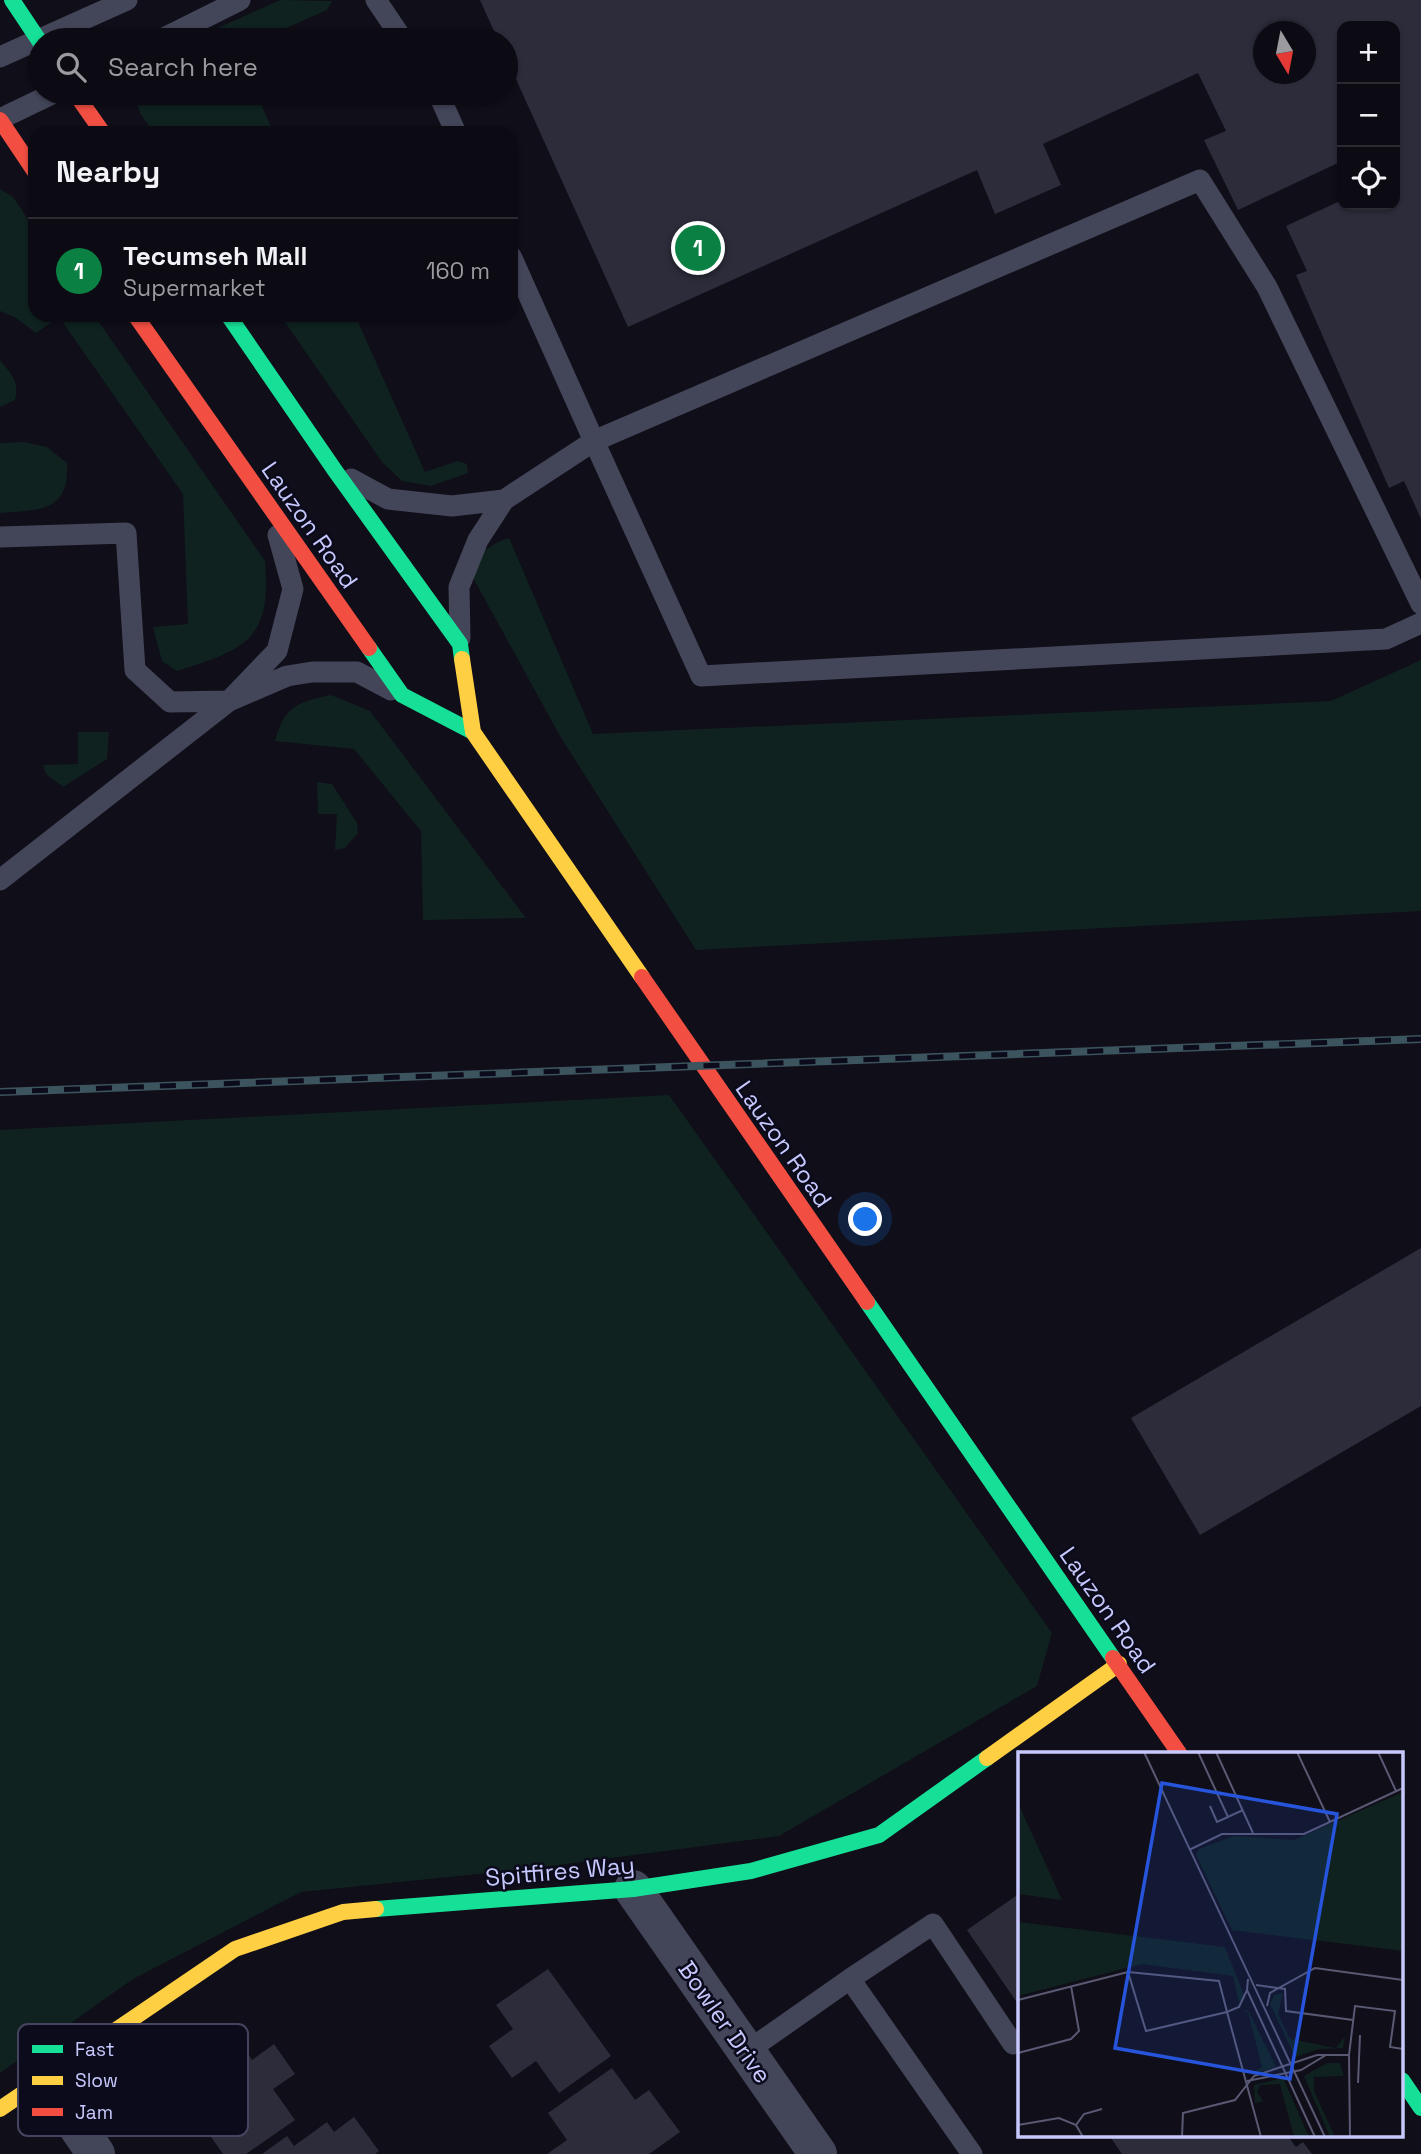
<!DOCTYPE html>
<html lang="en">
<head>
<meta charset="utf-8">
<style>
  :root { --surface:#0c0a12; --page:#15131b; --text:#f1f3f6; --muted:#9a9a9f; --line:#2c2b32; --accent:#0b8043 }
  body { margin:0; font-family:"Space Grotesk",sans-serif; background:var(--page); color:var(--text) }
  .controls { position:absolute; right:21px; top:21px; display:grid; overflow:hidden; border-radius:14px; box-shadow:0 2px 5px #0004 }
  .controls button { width:63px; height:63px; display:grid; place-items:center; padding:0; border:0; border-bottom:2px solid var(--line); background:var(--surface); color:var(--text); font:35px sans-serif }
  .compass { position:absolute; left:1253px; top:21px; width:63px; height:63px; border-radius:50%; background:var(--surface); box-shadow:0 2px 5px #0004; rotate:170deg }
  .you { position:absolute; left:866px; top:1220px; width:24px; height:24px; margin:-18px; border:5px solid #fff; border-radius:50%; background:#1a73e8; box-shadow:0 0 0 10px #1a73e833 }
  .badge { display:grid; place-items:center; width:46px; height:46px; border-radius:50%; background:var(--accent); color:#fff; font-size:23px; font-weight:700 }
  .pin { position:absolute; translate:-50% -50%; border:4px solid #fff; box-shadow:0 2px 7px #0006 }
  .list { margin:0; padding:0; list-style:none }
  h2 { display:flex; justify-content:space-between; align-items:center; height:91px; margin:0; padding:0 28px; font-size:30px }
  h2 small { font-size:23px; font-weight:400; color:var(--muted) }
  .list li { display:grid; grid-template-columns:46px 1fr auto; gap:21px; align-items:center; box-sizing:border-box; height:105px; padding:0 28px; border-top:2px solid var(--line) }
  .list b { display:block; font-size:26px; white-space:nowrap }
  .list p { margin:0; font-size:23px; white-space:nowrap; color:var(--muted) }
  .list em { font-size:23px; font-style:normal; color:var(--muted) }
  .icon { flex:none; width:38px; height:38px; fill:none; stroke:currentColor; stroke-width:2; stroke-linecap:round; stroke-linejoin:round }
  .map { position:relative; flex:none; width:1421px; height:2154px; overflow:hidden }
  .search { position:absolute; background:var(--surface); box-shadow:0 2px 5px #0004; left:28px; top:28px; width:490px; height:77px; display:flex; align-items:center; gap:18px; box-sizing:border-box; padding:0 24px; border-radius:38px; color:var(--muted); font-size:26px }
  .panel { position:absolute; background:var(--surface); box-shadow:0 2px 5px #0004; left:28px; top:126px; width:490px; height:196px; border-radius:21px }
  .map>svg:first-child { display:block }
</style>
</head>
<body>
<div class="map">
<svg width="1421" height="2154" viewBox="0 0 1421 2154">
  <rect width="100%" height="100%" fill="#100e18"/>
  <path fill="#0f2220" d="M280,0L332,1L327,10L259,40H191Z
    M134,93H256L274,133H154L140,113Z
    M0,189L13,197L35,230V315H94L265,561C272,640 245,650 177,671L162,661L153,627L188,624L183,494L59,317L36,333L16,318L0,311Z
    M280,315H355L425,472L458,461L467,464L468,473L431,486L402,481L382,462Z
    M0,360C11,374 20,381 15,400L0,407Z
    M24,442L47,447L67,463C70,513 38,510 0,513V443Z
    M509,538L593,734L1331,701L1421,660V911L696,950L560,736L471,574C479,554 487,545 509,538Z
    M331,695L370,711L526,918L423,920L421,831L354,749L275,741C284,706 298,702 331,695Z
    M78,732H109L107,759L63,787L46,774L43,765L78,764Z
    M317,782L332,784L357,823L358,833L345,848L335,850L337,814H318Z
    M669,1095L1052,1633L1037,1686L779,1836L527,1869L301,1892L133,1979L0,2073V1130Z"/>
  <path fill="#2c2c3b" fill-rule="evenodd" d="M480,0H1421V519L1404,481L1389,488L1296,275L1307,271L1286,226L1342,200V205H1395V26H1342V161L1238,210L1204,140L1226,131L1198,73L1043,144L1061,185L995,214L977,170L628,327L506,57V40H498ZM1264,32H1306V74H1264Z
    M1421,1248V1406L1200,1535L1131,1418Z
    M1020,1893V2007L967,1930Z
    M548,1969L611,2056L559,2093L536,2061L512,2078L489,2046L513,2029L496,2005Z
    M234,2035L252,2060L274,2044L295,2074L273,2089L295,2120L246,2154H223L171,2080Z
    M612,2068L635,2100L649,2090L680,2132L649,2154H547L567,2140L548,2113Z
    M354,2117L379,2151L375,2154H262L287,2136L294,2146L327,2122L334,2132Z
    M1109,2135H1287L1296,2147L1303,2142L1312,2154H1122Z"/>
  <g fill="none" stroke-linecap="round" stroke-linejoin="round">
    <path stroke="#434559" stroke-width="21" d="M376,0L403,40
      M160,40L240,0
      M0,57L127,0
      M438,93L456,133
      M0,119L54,93
      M511,256L594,441L1200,180L1267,287L1421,604
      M351,479L388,499L452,506L504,500
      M0,537L126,533L135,670L170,702L229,701L287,676L312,672H357L391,690
      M460,638L459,587L478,540L504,500L594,441L701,676L1386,639L1421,623
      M0,880L229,701L277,651L293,589L278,535
      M850,1979L933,1924L1013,2044
      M746,2052L850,1979L972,2154"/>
    <path stroke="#434559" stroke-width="38" d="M633,1889L818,2154
      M44,2078L96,2154"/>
    <path stroke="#16e098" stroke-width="16" d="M12,0L40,42
      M228,315L336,472L460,644L462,659
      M369,648L402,695L473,732
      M867,1302L1113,1658
      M376,1909L633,1889L751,1871L879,1835L987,1758
      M1402,2080L1421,2108"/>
    <path stroke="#ffcf43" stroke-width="16" d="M462,659L473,732L642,977
      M987,1758L1119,1664
      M0,2109L235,1949L343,1912L376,1909"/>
    <path stroke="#f24e42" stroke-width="16" d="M75,93L103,133
      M0,120L35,172
      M135,315L369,648
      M642,977L867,1302
      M1113,1658L1179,1753"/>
    <defs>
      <path id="rail" d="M0,1092L1421,1039"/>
    </defs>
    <use href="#rail" stroke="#3c545e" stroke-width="8"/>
    <use href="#rail" stroke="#0c0b1b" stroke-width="5" stroke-dasharray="16" stroke-linecap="butt"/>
  </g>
  <g text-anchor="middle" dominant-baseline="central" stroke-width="5" stroke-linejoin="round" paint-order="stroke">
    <g font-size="24" fill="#c7c9fe" stroke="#0c0b1b">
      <text transform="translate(310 525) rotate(55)">Lauzon Road</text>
      <text transform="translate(784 1144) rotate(55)">Lauzon Road</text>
      <text transform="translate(1108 1610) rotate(55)">Lauzon Road</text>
      <text transform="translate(560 1871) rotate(-5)">Spitfires Way</text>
      <text transform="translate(725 2022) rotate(55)">Bowler Drive</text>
    </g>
  </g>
  <g transform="translate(1018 1752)">
    <rect width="385" height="385" fill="#100e18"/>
    <path d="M385,40V199L214,178L178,103L181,97L216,84L276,88ZM0,51L44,148L0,142ZM0,170L207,195L227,246L221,250L215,224L124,212L0,244ZM265,241L260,262L272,287L318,296L327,284L325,296L301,297L277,305L252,252L256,243ZM230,258L258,315L232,323L244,315L230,260H225ZM309,311H322L326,324L296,325V339L317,385H312L286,324ZM265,326L266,328L291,385H276L262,332L242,333L239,340L245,349L237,351L236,333Z" fill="#0f2220"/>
    <path fill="none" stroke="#595974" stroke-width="2" d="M126,0L307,385M180,0L210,65L225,58M198,0L235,81M279,0L312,70M360,0L378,39M192,54L199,70L210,65M171,98L204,82H286L385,36M110,220L201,229L209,260L221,255L229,238M230,227L229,238L297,385M238,233L267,237L268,259L335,268M0,248L110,220L128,279L209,260L243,385M249,254L252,241L297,216L385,228M0,301L53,287L61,279L53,234M229,329L283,318L308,303M340,331L342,283M0,373L41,366L58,373L65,385M58,373L66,362L84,357M164,385L165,361L217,348L236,324L299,303H331M332,385L331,303L337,254L377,259L372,295L385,297"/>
    <path fill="#2654da" fill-opacity="0.15" stroke="#2654da" stroke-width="3.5" d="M144,31L319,62L272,327L97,296Z"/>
    <rect width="385" height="385" fill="none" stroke="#c7c9fe" stroke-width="3.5"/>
  </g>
  <rect x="18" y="2024" width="230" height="112" rx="10" fill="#0c0b1b" stroke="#44445f" stroke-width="2"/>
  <rect x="32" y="2045" width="31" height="8" fill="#16e098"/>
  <rect x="32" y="2076" width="31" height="9" fill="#ffcf43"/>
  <rect x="32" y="2108" width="31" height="8" fill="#f24e42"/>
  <g font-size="19" fill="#c7c9fe">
    <text x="75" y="2056">Fast</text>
    <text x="75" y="2087">Slow</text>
    <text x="75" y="2119">Jam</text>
  </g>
</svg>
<div class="controls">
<button>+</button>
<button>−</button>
<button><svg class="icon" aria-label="locate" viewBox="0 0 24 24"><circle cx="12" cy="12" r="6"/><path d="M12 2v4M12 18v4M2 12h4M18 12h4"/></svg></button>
</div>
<svg class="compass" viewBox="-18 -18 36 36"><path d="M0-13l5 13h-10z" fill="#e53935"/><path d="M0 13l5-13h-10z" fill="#9a9a9f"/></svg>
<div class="you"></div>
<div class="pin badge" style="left:698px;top:248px">1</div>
<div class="search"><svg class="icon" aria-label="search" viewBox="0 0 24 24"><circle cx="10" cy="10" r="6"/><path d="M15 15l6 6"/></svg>Search here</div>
<section class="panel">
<h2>Nearby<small></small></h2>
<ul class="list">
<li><span class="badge">1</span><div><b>Tecumseh Mall</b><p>Supermarket</p></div><em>160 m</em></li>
</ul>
</section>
</div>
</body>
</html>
